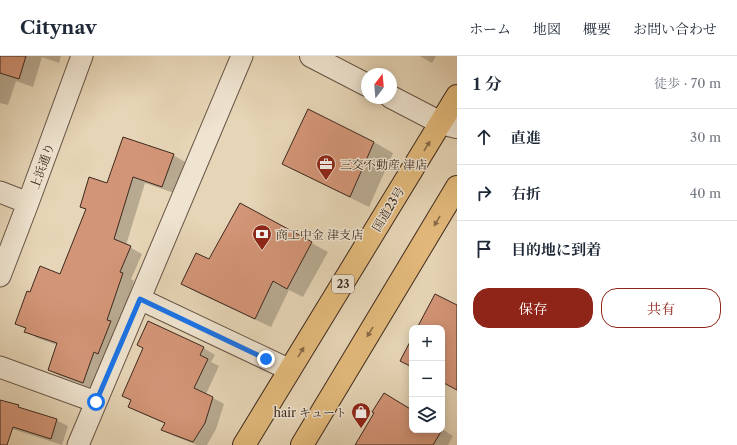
<!DOCTYPE html>
<html lang="ja">
<head>
<meta charset="utf-8">
<style>
  :root { --surface:#fff; --page:#f2f2f3; --text:#1f2937; --muted:#747a83; --line:#e0e1e3; --accent:#8f2418 }
  body { margin:0; font-family:"Libre Caslon Text","Noto Serif JP",serif; background:var(--page); color:var(--text) }
  .controls { position:absolute; right:12px; bottom:12px; display:grid; overflow:hidden; border-radius:8px; box-shadow:0 2px 10px #0003 }
  .controls button { width:36px; height:36px; display:grid; place-items:center; padding:0; border:0; border-bottom:1px solid var(--line); background:var(--surface); color:var(--text); font:20px sans-serif }
  .compass { position:absolute; left:361px; top:12px; width:36px; height:36px; border-radius:50%; background:var(--surface); box-shadow:0 2px 10px #0003; rotate:16deg }
  .stop { position:absolute; width:12px; height:12px; margin:-9px; border:3px solid #1a73e8; border-radius:50%; background:#fff }
  .stop.end { background:#1a73e8; border-color:#fff; box-shadow:0 1px 4px #0008 }
  .list { margin:0; padding:0; list-style:none }
  h2 { display:flex; justify-content:space-between; align-items:center; height:52px; margin:0; padding:0 16px; font-size:17px }
  h2 small { font-size:13px; font-weight:400; color:var(--muted) }
  .list li { display:grid; grid-template-columns:26px 1fr auto; gap:12px; align-items:center; box-sizing:border-box; height:56px; padding:0 16px; border-top:1px solid var(--line) }
  .list b { display:block; font-size:15px; white-space:nowrap }
  .list em { font-size:13px; font-style:normal; color:var(--muted) }
  .actions { display:flex; gap:8px; padding:12px 16px }
  .actions a { flex:1; padding:9px 0; border:1px solid var(--accent); border-radius:16px; text-align:center; font-size:14px; color:var(--accent) }
  .actions .main { background:var(--accent); color:#fff }
  .icon { flex:none; width:22px; height:22px; fill:none; stroke:currentColor; stroke-width:2; stroke-linecap:round; stroke-linejoin:round }
  .map { position:relative; flex:none; width:457px; height:389px; overflow:hidden }
  header { display:flex; align-items:center; gap:24px; box-sizing:border-box; height:56px; padding:0 20px; background:var(--surface); border-bottom:1px solid var(--line) }
  header strong { font-size:19px }
  nav { display:flex; gap:22px; margin-inline-start:auto; font-size:14px }
  main { display:flex }
  aside { flex:1; background:var(--surface) }
  .map>svg:first-child { display:block }
</style>
</head>
<body>
<header>
<strong>Citynav</strong>
<nav><a>ホーム</a><a>地図</a><a>概要</a><a>お問い合わせ</a></nav>
</header>
<main>
<div class="map">
<svg width="457" height="389" viewBox="0 0 457 389">
  <rect width="100%" height="100%" fill="#e6d5b6"/>
  <filter id="stains"><feTurbulence type="fractalNoise" baseFrequency=".005" numOctaves="4"/><feColorMatrix values="0 0 0 0 .2 0 0 0 0 .09 0 0 0 0 .02 0 0 0 .5 -.17"/></filter>
  <radialGradient id="worn" r=".72"><stop offset=".6" stop-color="#630" stop-opacity="0"/><stop offset="1" stop-color="#630" stop-opacity=".3"/></radialGradient>
  <path fill="#0003" d="M0,0H61L59,7L42,1L33,31L16,25L8,49L0,47Z
    M420,0H436L432,7Z
    M308,55L374,86L393,97L369,151L302,118L283,107Z
    M173,99L185,106L174,137L145,127L126,189L142,198L131,223L134,225L118,271L94,333L60,320L49,314L57,289L37,282L26,275V273L16,267L31,237L61,219L86,154L81,151L107,128Z
    M240,148L328,196L303,241L289,234L271,271L198,237L182,228L210,204Z
    M149,266L204,292L215,299L211,306L219,310L206,338L224,348L216,373L207,389H197L174,380L163,374L166,368L141,357L129,350L132,345L123,340L144,292Z
    M0,345L18,350L24,353L56,364L68,370L62,389L0,369Z
    M412,355V374H442V373L453,380L448,389H361Z"/>
  <path fill="#d39577" stroke="#3d2920" d="M0,0H26L19,23L0,17Z
    M308,53L374,86L350,141L282,108Z
    M123,81L174,98L162,131L133,121L114,183L131,190L120,216L123,217L107,264L111,265L98,298L94,296L83,327L48,314L57,287L24,276L26,272L15,268L27,235L30,236L40,210L60,218L86,153L80,151L89,121L107,127Z
    M240,147L312,186L287,233L273,225L255,263L181,228L196,197L209,203Z
    M435,238L457,249V334L442,326V272H417Z
    M148,265L204,291L200,299L208,303L194,332L213,341L205,367L193,386L161,374L165,367L128,351L131,344L122,340L143,292L137,289Z
    M412,282V311L400,305Z
    M384,337L412,354V374H442L433,389H355L374,357L372,356Z
    M0,344L19,349L18,351L57,363L51,383L13,371L7,389H0Z"/>
  <g fill="none" stroke-linecap="round" stroke-linejoin="round">
    <defs>
      <path id="minor" d="M0,136L28,147
        M0,220L28,147L82,0
        M140,243L290,314
        M0,311L96,346
        M78,389L242,0"/>
      <path id="tertiary" d="M311,0L367,29
        M391,41L441,67L457,71"/>
      <path id="trunk" d="M244,389L457,40
        M302,389L457,131"/>
    </defs>
    <use href="#minor" stroke="#675446" stroke-width="23"/>
    <use href="#tertiary" stroke="#675446" stroke-width="24"/>
    <use href="#trunk" stroke="#3d2920" stroke-width="24"/>
    <use href="#minor" stroke="#efe4d0" stroke-width="21"/>
    <use href="#tertiary" stroke="#efe4d0" stroke-width="22"/>
    <use href="#trunk" stroke="#e3ba7b" stroke-width="22"/>
  </g>
  <defs><path id="oneway-solid" d="M-6-.8H1V-3.2L6.5 0L1 3.2V.8H-6Z"/></defs>
  <g fill="#886a49">
    <use href="#oneway-solid" transform="translate(427 90) rotate(-58)"/>
    <use href="#oneway-solid" transform="translate(437 165) rotate(121)"/>
    <use href="#oneway-solid" transform="translate(370 276) rotate(121)"/>
    <use href="#oneway-solid" transform="translate(301 296) rotate(-59)"/>
  </g>
  <g fill="none" stroke-linecap="round" stroke-linejoin="round">
    <path stroke="#1a73e8" stroke-width="5" d="M96,346L140,243L266,303"/>
  </g>
  <defs>
    <symbol id="office-pin" viewBox="-11 -11 22 30"><path d="M0 17L-7.5 6A9.5 9.5 0 1 1 7.5 6Z" fill="#8f2418" stroke="#efe4d0"/><path d="M-6-3h4V-5.5h4V-3h4V5H-6ZM-1-4.5V-3h2v-1.5ZM-6 0V1H6V0Z" fill="#fff"/></symbol>
    <symbol id="bank-pin" viewBox="-11 -11 22 30"><path d="M0 17L-7.5 6A9.5 9.5 0 1 1 7.5 6Z" fill="#8f2418" stroke="#efe4d0"/><path d="M-6-4H6V4H-6ZM0-2.3a2.3 2.3 0 1 0 0 4.6a2.3 2.3 0 1 0 0-4.6Z" fill="#fff"/></symbol>
    <symbol id="shop-pin" viewBox="-11 -11 22 30"><path d="M0 17L-7.5 6A9.5 9.5 0 1 1 7.5 6Z" fill="#8f2418" stroke="#efe4d0"/><path d="M-5-2.5h2.3a2.7 3.5 0 0 1 5.4 0H5L5.5 6h-11ZM-1.5-2.5h3a1.5 2.3 0 0 0-3 0Z" fill="#fff"/></symbol>
  </defs>
  <g fill-rule="evenodd">
    <use href="#office-pin" x="315" y="97" width="22" height="30"/>
    <use href="#bank-pin" x="251" y="167" width="22" height="30"/>
    <use href="#shop-pin" x="350" y="345" width="22" height="30"/>
  </g>
  <g text-anchor="middle" dominant-baseline="central" stroke-width="3" stroke-linejoin="round" paint-order="stroke">
    <rect fill="#efe4d0" stroke="#726155" stroke-width="1" x="332" y="219" width="22" height="18" rx="3"/>
    <g font-size="11" font-weight="bold" fill="#3d2920">
      <text x="343" y="228">23</text>
    </g>
    <g font-size="12" fill="#3d2920" stroke="#efe4d0" text-anchor="start">
      <text x="340" y="108">三交不動産 津店</text>
      <text x="276" y="178">商工中金 津支店</text>
      <text x="347" y="356" text-anchor="end">hair キュート</text>
    </g>
    <g font-size="12" fill="#3d2920" stroke="#efe4d0">
      <text transform="translate(42 110) rotate(-70)">上浜通り</text>
      <text transform="translate(388 153) rotate(-59)">国道23号</text>
    </g>
  </g>
  <rect width="100%" height="100%" filter="url(#stains)"/>
  <rect width="100%" height="100%" fill="url(#worn)"/>
</svg>
<div class="controls">
<button>+</button>
<button>−</button>
<button><svg class="icon" aria-label="layers" viewBox="0 0 24 24"><path d="M12 4l9 5-9 5-9-5zM3 14l9 5 9-5"/></svg></button>
</div>
<svg class="compass" viewBox="-18 -18 36 36"><path d="M0-13l5 13h-10z" fill="#e53935"/><path d="M0 13l5-13h-10z" fill="#747a83"/></svg>
<div class="stop" style="left:96px;top:346px"></div>
<div class="stop end" style="left:266px;top:303px"></div>
</div>
<aside>
<h2>1 分<small>徒歩 · 70 m</small></h2>
<ul class="list">
<li><svg class="icon" aria-label="ahead" viewBox="0 0 24 24"><path d="M12 20V5M6 11l6-6 6 6"/></svg><div><b>直進</b></div><em>30 m</em></li>
<li><svg class="icon" aria-label="right" viewBox="0 0 24 24"><path d="M7 20v-9h11M14 6l5 5-5 5"/></svg><div><b>右折</b></div><em>40 m</em></li>
<li><svg class="icon" aria-label="arrive" viewBox="0 0 24 24"><path d="M6 21V4h12l-3 4 3 4H6"/></svg><div><b>目的地に到着</b></div></li>
</ul>
<div class="actions"><a class="main">保存</a><a>共有</a></div>
</aside>
</main>
</body>
</html>
